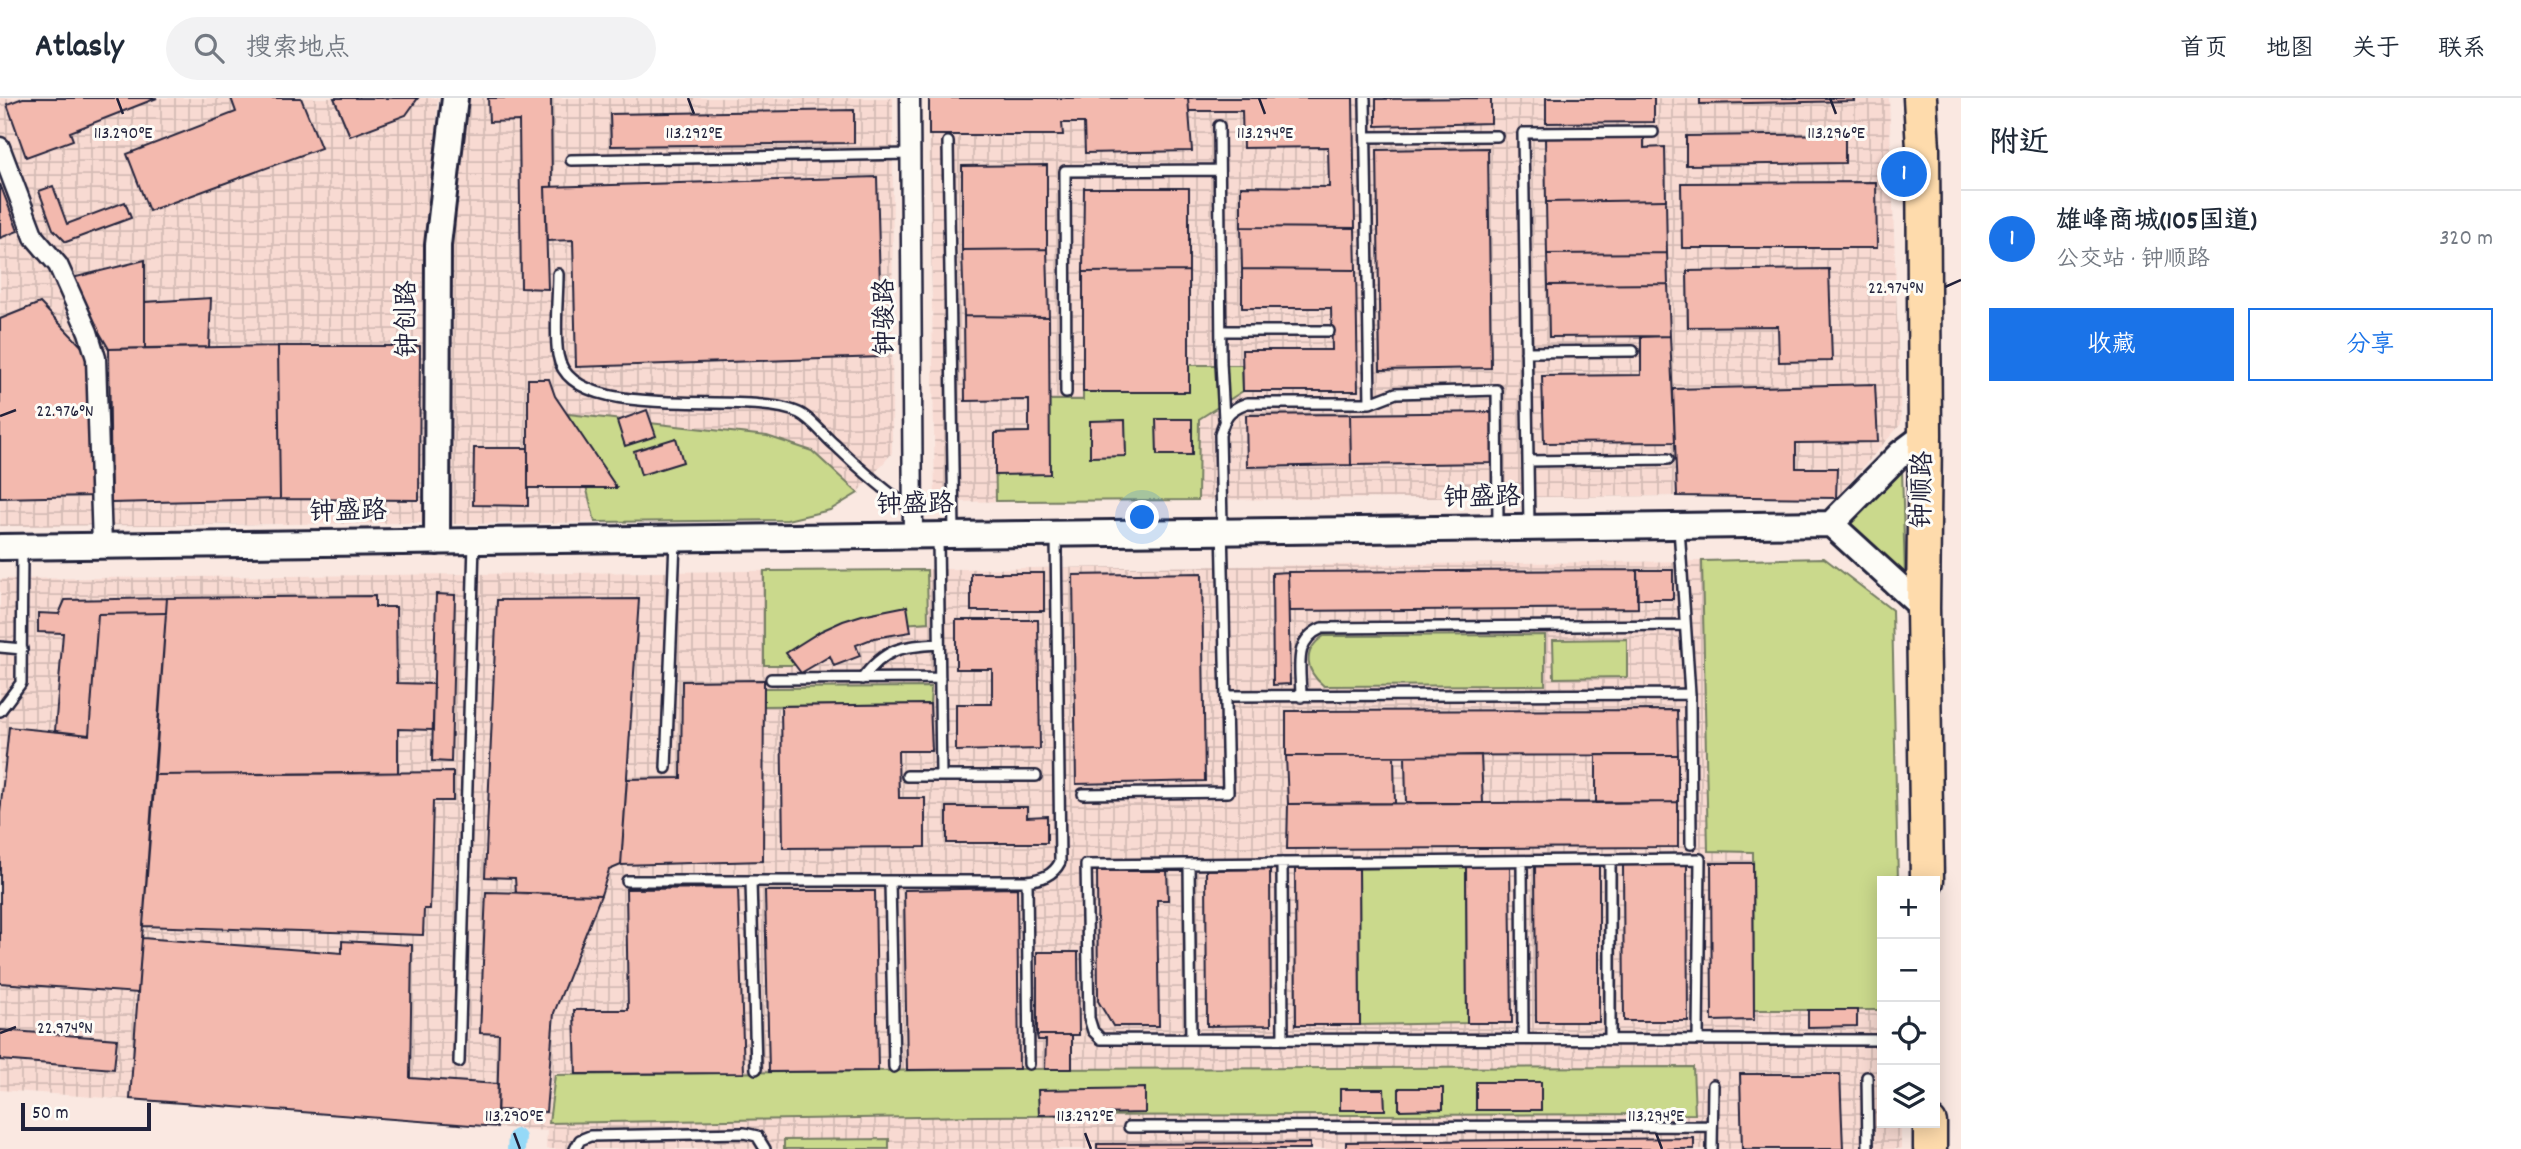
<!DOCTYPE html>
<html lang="zh">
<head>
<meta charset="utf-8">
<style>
  :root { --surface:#fff; --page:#f2f2f3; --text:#1f2937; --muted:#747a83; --line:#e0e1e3; --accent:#1a73e8 }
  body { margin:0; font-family:Dekko,"LXGW WenKai TC",sans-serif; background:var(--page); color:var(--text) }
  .controls { position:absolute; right:21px; bottom:21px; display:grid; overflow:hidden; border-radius:0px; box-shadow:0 4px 18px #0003 }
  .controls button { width:63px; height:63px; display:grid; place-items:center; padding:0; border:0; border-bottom:2px solid var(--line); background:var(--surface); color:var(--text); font:35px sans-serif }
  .scale { position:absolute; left:21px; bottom:18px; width:130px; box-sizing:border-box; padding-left:7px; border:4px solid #22223b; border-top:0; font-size:19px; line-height:24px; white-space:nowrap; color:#22223b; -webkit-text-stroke:5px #fdfcf7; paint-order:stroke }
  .you { position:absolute; left:1143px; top:420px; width:24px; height:24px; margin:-18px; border:5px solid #fff; border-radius:50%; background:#1a73e8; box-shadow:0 0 0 10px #1a73e833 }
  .badge { display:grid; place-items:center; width:46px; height:46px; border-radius:50%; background:var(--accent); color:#fff; font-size:23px; font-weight:700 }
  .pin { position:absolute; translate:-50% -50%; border:4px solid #fff; box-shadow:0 2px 7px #0006 }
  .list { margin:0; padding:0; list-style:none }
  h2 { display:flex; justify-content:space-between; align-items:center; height:91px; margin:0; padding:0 28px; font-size:30px }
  h2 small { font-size:23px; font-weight:400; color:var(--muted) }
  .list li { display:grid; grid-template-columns:46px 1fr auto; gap:21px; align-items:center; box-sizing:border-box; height:98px; padding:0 28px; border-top:2px solid var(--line) }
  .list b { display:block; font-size:26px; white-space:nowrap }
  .list p { margin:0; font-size:23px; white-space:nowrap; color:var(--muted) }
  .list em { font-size:23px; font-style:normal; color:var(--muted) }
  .actions { display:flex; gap:14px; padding:21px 28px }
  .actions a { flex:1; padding:16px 0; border:2px solid var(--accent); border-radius:0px; text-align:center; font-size:24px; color:var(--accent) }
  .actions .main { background:var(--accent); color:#fff }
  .icon { flex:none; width:38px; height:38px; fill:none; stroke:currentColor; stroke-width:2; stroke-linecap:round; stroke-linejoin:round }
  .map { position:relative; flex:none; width:1961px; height:1051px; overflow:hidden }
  header { display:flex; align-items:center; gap:42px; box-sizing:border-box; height:98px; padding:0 35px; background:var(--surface); border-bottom:2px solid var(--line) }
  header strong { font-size:33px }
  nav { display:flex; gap:38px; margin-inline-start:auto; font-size:24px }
  .search { width:490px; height:63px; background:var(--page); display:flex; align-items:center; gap:18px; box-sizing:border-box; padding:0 24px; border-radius:38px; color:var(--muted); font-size:26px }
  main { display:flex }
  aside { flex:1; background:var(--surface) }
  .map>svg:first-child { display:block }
</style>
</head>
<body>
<header>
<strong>Atlasly</strong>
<div class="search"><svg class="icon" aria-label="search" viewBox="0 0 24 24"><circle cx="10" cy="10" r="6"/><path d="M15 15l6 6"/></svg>搜索地点</div>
<nav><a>首页</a><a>地图</a><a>关于</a><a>联系</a></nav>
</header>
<main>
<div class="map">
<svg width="1961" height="1051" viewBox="0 0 1961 1051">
  <defs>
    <pattern id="industrial-grid" width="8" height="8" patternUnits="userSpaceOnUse" patternTransform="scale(1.75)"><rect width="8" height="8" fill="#f8dad2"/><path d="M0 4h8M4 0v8" fill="none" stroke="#d4bbb5"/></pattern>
  </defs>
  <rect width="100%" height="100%" fill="#fae8e1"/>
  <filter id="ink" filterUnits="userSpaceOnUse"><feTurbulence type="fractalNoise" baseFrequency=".0143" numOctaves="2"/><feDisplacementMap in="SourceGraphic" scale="14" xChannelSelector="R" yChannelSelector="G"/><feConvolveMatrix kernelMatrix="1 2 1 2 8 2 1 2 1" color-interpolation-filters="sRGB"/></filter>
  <g filter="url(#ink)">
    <path fill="url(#industrial-grid)" d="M0,0H438L428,146L429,425L0,428Z
      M468,0H893L892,355L858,395L830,412L787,422L448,426L450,156Z
      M929,0H1889L1901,326L1836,400L1677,398L935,404Z
      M1702,463L1708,753L1897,752L1898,783H1882V1025H1901V1051H546L547,1033L0,992V481Z"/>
    <path fill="#cad98c" stroke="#767e64" stroke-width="2" d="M1189,267H1242L1243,293L1199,321L1198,402L996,403L995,335L1029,334V302H1083V294L1188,293Z
      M568,316L767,338L812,353L858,395L830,412L787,422L595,424Z
      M1902,370L1905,480L1848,425Z
      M1824,460L1892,512L1898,783H1882V912H1754L1753,754L1708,753L1702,463Z
      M927,472L928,524L890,527L799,567H764V473Z
      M1545,537V587L1324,588C1305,573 1302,552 1324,538Z
      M1627,541V579L1554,580L1553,542Z
      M931,589L930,606L764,608V590Z
      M1466,769L1467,925L1360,927L1359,771Z
      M1693,969L1695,1016L978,1018L549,1025L555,977L1019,971Z
      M889,1041V1051H784V1042Z"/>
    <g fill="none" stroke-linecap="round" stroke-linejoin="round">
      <path stroke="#95d9f7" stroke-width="18" d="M516,1051L517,1040"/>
    </g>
    <path fill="#f3b9ae" stroke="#22223b" stroke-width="2" d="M23,0H157L70,34L73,42L26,59L7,6Z
      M231,0H301L321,50L149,113L127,56L236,14Z
      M334,0H418L406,17L350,38Z
      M488,0H551L552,89H545L548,191L521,190L519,23L489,24Z
      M929,0H1188L1192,53L1085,55L1084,25H1062L1063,37H929Z
      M1188,0H1353L1355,130L1241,129V88L1329,89L1328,49L1243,50L1242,13H1189Z
      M1491,0V25L1376,28V1Z
      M1546,0H1654V24L1546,25Z
      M1700,0H1854V3L1700,6Z
      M854,12V45L611,48L610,16Z
      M1845,36V65L1686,67V38Z
      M1644,38V50L1665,49L1666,102L1546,104L1545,39Z
      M1488,50L1491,270L1380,272L1377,52Z
      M1047,67V151L962,152V68Z
      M877,79L882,259L576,269L573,142L547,143L545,89Z
      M1876,84L1877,150H1682L1681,85Z
      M0,86L18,133L0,140Z
      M53,88L67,126L125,104L131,120L66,144L53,131L39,93Z
      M1084,90H1189V173L1083,174Z
      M1666,102L1667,155L1547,156L1546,104Z
      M1241,129L1355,130L1356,172L1242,171Z
      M1047,151L1049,219L964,218L962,152Z
      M1667,155L1668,186L1548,187L1547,156Z
      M145,162V250L109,251L70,184L72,180Z
      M1242,171L1356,172L1358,293H1243L1242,252H1332L1331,210H1242Z
      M1829,171L1832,263L1779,264L1778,228L1688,229L1687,173Z
      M1189,173V294H1083V174Z
      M1668,186L1670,238L1549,239L1548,187Z
      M211,200L209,249L145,250V204Z
      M40,205L89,256L90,398L0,400V221Z
      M964,218L1049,219L1050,376L995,377V335L1029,334V302L965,303Z
      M1670,238L1675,344L1544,345L1542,278L1641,277V239Z
      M278,248L280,401L111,405L109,251Z
      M278,248H420L419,402L280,401Z
      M528,281H549L555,298L617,390H528Z
      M1875,286L1878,344L1796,345V370H1837L1836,400L1677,398L1673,291Z
      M647,312L656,338L625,348L617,323Z
      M1492,314L1493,365L1351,367L1350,316Z
      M1350,316L1351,367L1247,369L1246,317Z
      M1156,321H1192V357H1157Z
      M1125,322L1126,358L1090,359V323Z
      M676,340L683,364L641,377L634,353Z
      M474,350H528V408L473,407Z
      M1637,472L1638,510L1289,513L1288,474Z
      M1637,472H1673V501H1637Z
      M1288,474L1290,586L1273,587L1272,475Z
      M971,475H1044V513H971Z
      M1202,475L1205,683L1076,686L1073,477Z
      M436,496L455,497L451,664L432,663Z
      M375,498V509H396L397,585L434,586L433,632L398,631V675L155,677L167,500Z
      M167,500L166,515L98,516L89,637L55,633L63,535L38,534V515L59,516L65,502Z
      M639,501L621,767L609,772L601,797L516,795L515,780L485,779L497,502Z
      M907,508L911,534L874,540L856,547L860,558L834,568L830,558L801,575L786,555L821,533L843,523L862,517Z
      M166,515L138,895L0,885V715L9,629L89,637L98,516Z
      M956,522H1038L1040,651L956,653V606H992V571H956Z
      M764,582L763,763L621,767L627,681L681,680L682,583Z
      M930,606L932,653H898L899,700H925V749L783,750L781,608Z
      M1677,612L1678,657L1286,658V613Z
      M1481,657L1483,705H1406L1405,658Z
      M1596,657H1678V704L1596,705Z
      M1286,658H1394L1395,705L1288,706Z
      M453,674V703H433L430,811H424L423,837L143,828L155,677Z
      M1678,704V749L1287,751L1288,706Z
      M947,709H1027V719L1047,718V745H947Z
      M1711,765H1753L1754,922L1712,923Z
      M1623,767H1687L1688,923H1624Z
      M1510,768L1512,925H1467L1466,769Z
      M1535,768H1599V924H1536Z
      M1167,771L1168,802H1157L1159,928H1113L1098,903L1097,772Z
      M1270,771L1271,927L1207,928L1206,772Z
      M1295,771H1359L1360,927H1296Z
      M738,790L744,975L576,976L574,912H628L626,791Z
      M1017,790L1019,971L907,972L904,792Z
      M765,793H875L878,973L769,974Z
      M486,794L601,797L554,915L546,1014L497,1012L499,936L480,935Z
      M142,840L342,855V843L412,847L410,980L498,986L497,1029L130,1001Z
      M1037,854H1078L1079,937H1037Z
      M1808,912H1857V928L1808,929Z
      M0,932L117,941L114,971L0,962Z
      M1037,937H1072V971H1045L1046,942H1038Z
      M1740,976H1840L1843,1051H1742Z
      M1476,984H1541V1012H1476Z
      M1145,990V1015L1039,1017L1038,992Z
      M1399,990H1443V1011L1399,1012Z
      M1340,991H1384L1385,1012H1340Z
      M1694,1040V1051H1346V1044Z
      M1310,1045V1051H1097V1046Z"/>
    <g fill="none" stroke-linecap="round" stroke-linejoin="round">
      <defs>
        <path id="lane" d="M1365,1L1370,305
          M1219,28L1221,264L1224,321
          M1366,39L1497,38
          M948,44L954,435
          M571,62L911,56
          M558,176C558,201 554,233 558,257C570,329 746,290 799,315C812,321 824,338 835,347C860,371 885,393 913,412
          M1221,233H1329
          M1526,254L1633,253
          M1066,295L1065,73L1219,72
          M1528,363L1668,361
          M1529,428L1523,35L1653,34
          M1679,430L1690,596L1691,746
          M938,439L941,677
          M0,549L22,551
          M771,581L940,580
          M862,581C885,550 902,548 939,546
          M1227,598L1690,596
          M1301,599C1301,571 1292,543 1322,530L1685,527
          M0,613L21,585L22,451
          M666,670L675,443
          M907,678H1036
          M1083,696L1228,694L1220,337C1225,318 1228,312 1247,305H1370L1396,295L1497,292L1498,428
          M1522,763L1523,940
          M1282,765L1283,941
          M1189,766L1191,941
          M627,783H1027C1041,781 1053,778 1060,764L1056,438
          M751,783L756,971
          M1027,783L1029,966
          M890,784L894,969
          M1610,940V762
          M1698,940L1700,761L1086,767L1089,920L1093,933L1101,941L1882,942
          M459,964L474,445
          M1867,979L1868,1051
          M1129,1029L1712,1028
          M575,1051L580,1042L590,1038L744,1035L757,1038L765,1051
          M1712,1051L1713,987"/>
        <path id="street" d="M910,0L913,438
          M0,49L34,139L58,167L88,234L96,260L102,448"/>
        <path id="secondary" d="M1831,426L1901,355L1925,337
          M1831,426L1923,510
          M437,444L438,147L455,0
          M0,449L1831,426"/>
        <path id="highway" d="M1920,0L1923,50L1925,337L1923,510L1927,783
          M1930,1025V1051"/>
      </defs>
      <use href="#lane" stroke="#22223b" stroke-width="14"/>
      <use href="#street" stroke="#22223b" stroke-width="23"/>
      <use href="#secondary" stroke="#22223b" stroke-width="30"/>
      <use href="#highway" stroke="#22223b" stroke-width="37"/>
      <use href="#lane" stroke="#fdfcf7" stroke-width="9"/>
      <use href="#street" stroke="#fdfcf7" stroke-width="18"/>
      <use href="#secondary" stroke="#fdfcf7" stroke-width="24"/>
      <use href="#highway" stroke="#fedbac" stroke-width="32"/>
    </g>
  </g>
  <path fill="none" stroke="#22223b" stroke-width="2.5" d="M117,0L123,16M688,0L694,16M1259,0L1265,16M1830,0L1836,16M1945,189L1961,182M0,318L16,312M0,935L16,929M514,1035L520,1051M1085,1035L1091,1051M1656,1035L1662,1051"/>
  <g text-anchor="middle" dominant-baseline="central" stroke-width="6" stroke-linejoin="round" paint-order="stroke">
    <g font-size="26" fill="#22223b" stroke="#fdfcf7">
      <text transform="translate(886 219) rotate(-90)">钟骏路</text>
      <text transform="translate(408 221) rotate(-90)">钟创路</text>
      <text transform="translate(1924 392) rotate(-89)">钟顺路</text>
      <text transform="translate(1482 401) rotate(-1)">钟盛路</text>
      <text transform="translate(915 408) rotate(-1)">钟盛路</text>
      <text transform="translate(348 415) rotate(-1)">钟盛路</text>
    </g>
  </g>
  <g font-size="18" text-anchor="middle" fill="#22223b" stroke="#fdfcf7" stroke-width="6" stroke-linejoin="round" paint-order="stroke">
    <text x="123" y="40">113.290°E</text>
    <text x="694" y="40">113.292°E</text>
    <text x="1265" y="40">113.294°E</text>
    <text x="1836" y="40">113.296°E</text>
    <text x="1896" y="195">22.974°N</text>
    <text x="65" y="318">22.976°N</text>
    <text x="65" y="935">22.974°N</text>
    <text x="514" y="1023">113.290°E</text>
    <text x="1085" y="1023">113.292°E</text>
    <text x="1656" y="1023">113.294°E</text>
  </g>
</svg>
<div class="controls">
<button>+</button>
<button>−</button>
<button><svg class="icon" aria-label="locate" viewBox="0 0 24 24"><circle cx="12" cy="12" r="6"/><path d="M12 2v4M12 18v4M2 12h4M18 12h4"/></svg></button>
<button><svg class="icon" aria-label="layers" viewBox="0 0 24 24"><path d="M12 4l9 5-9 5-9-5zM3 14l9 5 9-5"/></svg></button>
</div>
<div class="scale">50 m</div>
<div class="you"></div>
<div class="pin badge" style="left:1904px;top:76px">1</div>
</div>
<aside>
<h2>附近<small></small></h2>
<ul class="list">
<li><span class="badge">1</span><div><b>雄峰商城(105国道)</b><p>公交站 · 钟顺路</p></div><em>320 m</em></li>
</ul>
<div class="actions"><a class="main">收藏</a><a>分享</a></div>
</aside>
</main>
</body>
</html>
